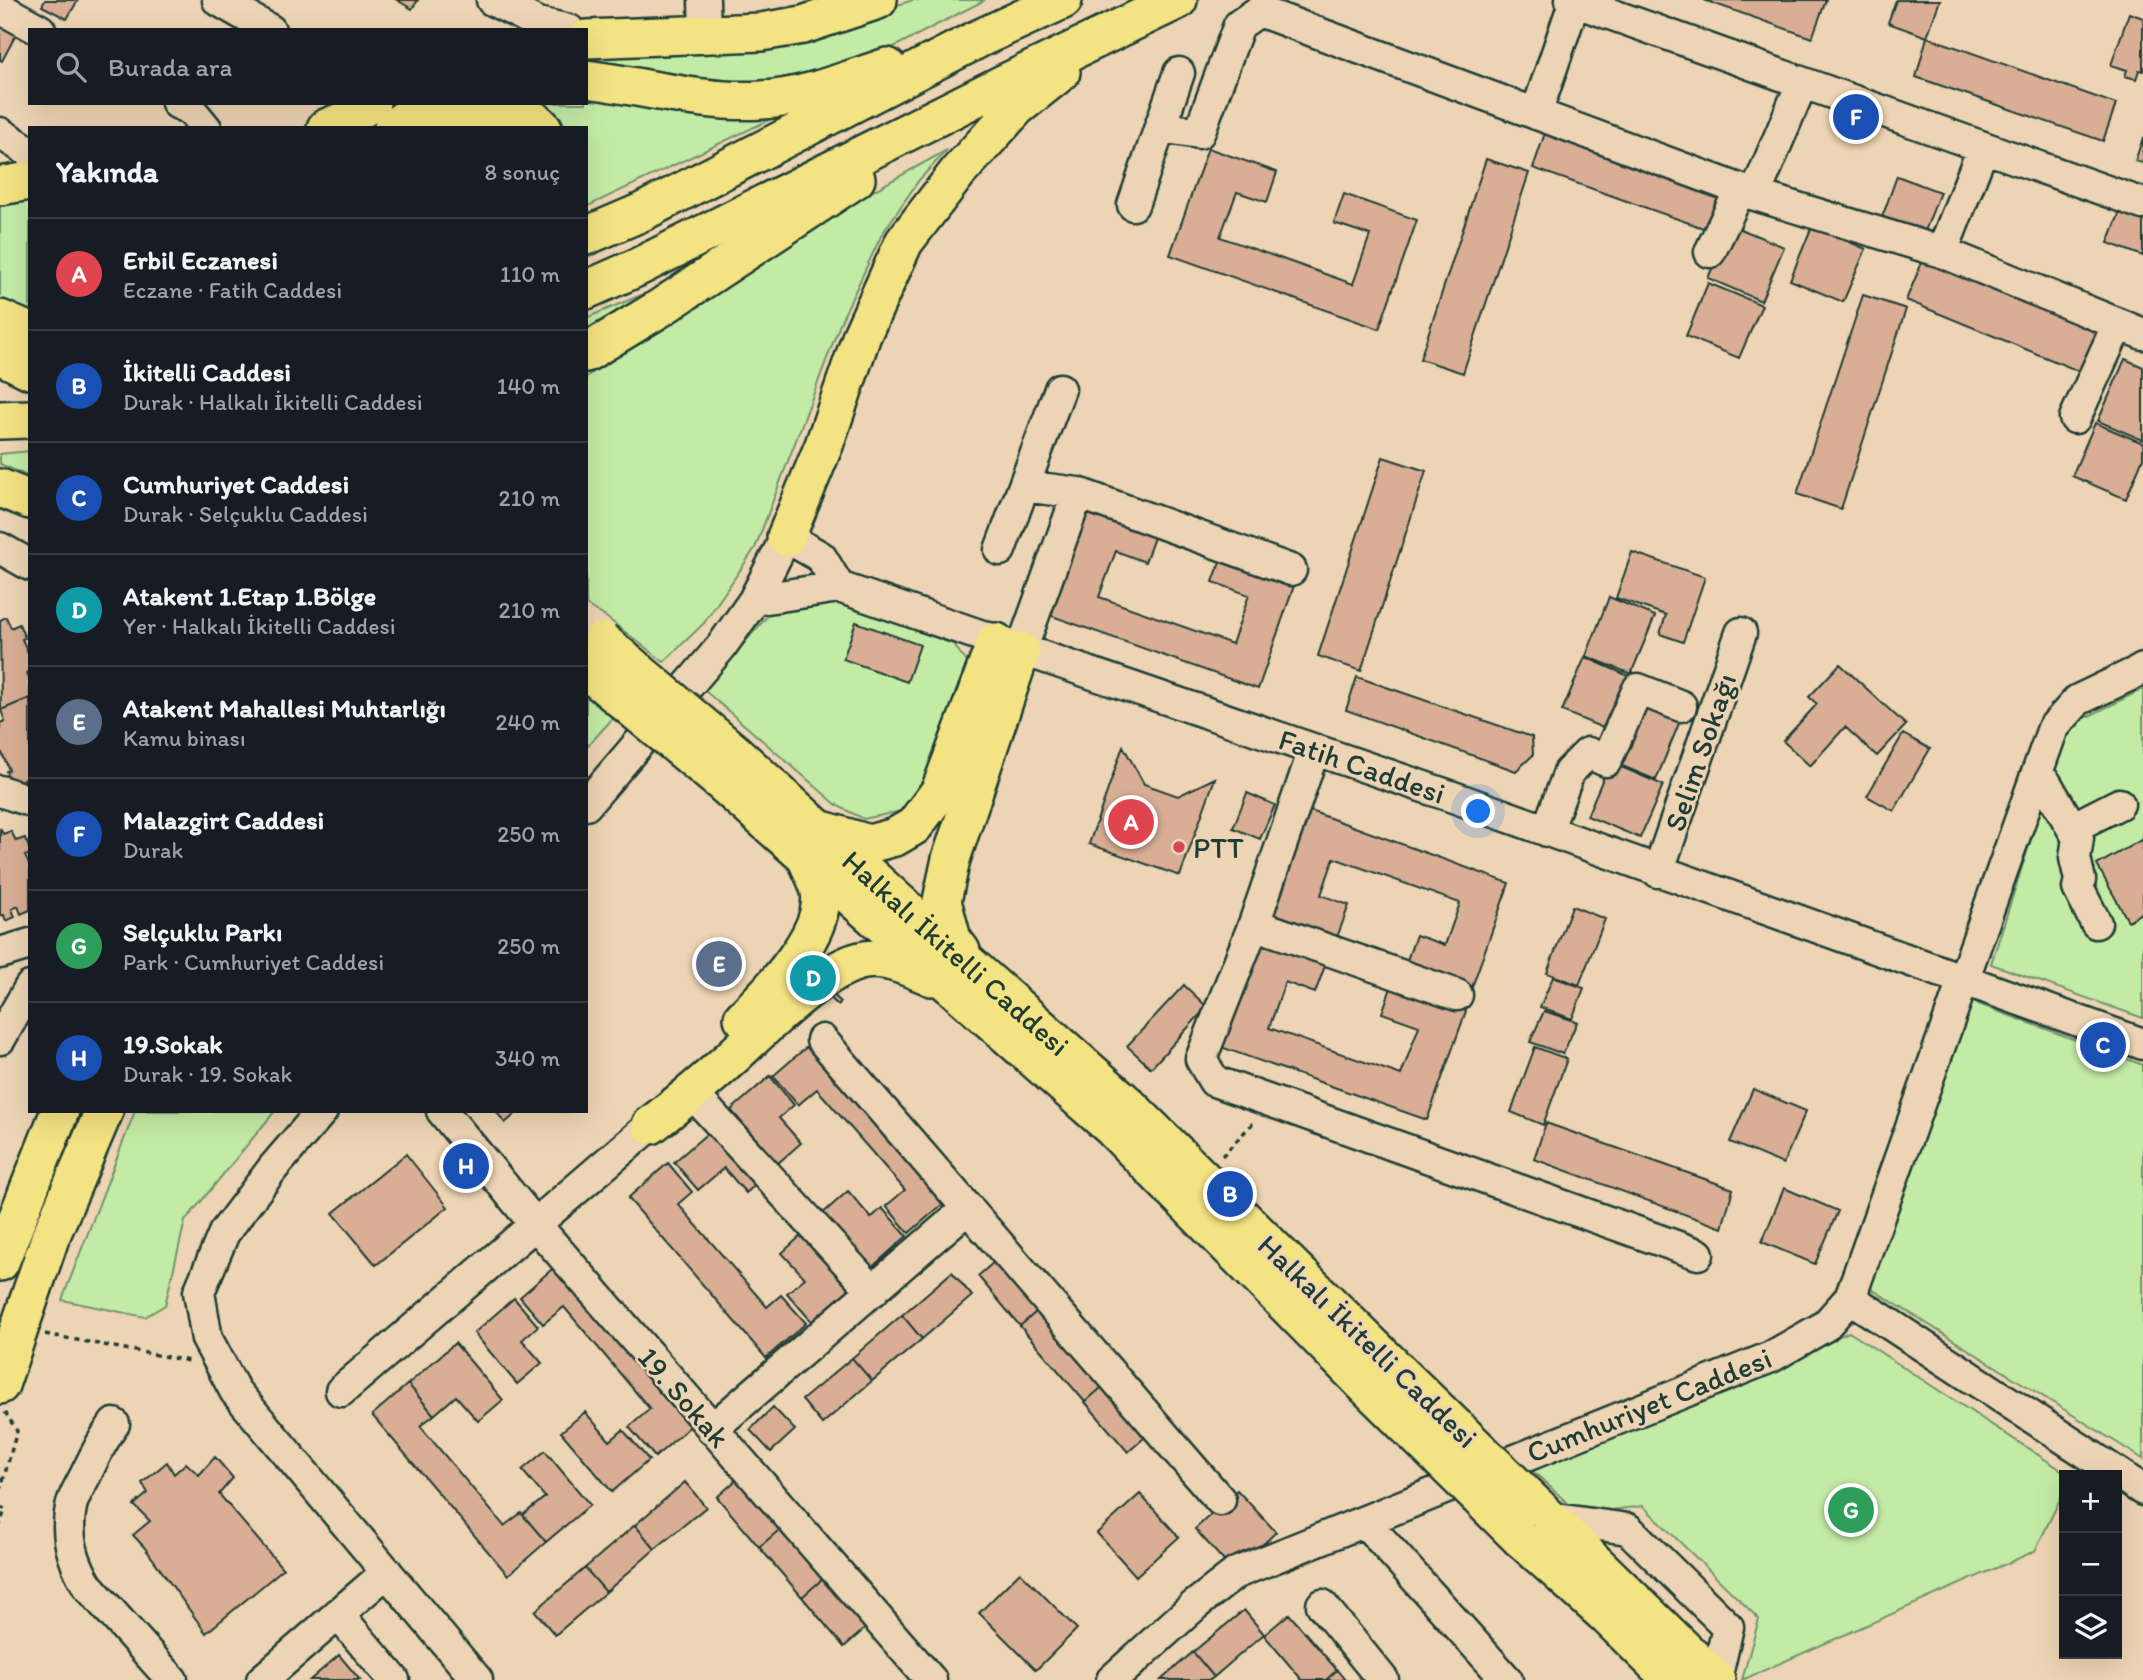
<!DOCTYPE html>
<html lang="tr">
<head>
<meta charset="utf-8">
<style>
  :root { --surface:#171b24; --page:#242831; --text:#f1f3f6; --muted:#9ea1a6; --line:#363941; --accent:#d1495b }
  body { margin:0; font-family:Itim,sans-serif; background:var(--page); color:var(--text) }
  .controls { position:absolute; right:21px; bottom:21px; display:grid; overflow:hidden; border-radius:0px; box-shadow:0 7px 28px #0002 }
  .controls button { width:63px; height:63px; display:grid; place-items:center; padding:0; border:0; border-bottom:2px solid var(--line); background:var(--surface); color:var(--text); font:35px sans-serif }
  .you { position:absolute; left:1479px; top:812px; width:24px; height:24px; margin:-18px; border:5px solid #fff; border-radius:50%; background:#1a73e8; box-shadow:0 0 0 10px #1a73e833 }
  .badge { display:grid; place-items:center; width:46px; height:46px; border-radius:50%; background:var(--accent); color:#fff; font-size:23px; font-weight:700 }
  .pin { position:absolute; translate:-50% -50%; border:4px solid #fff; box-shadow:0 2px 7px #0006 }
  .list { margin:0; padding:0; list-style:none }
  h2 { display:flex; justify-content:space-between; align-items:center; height:91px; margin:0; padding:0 28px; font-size:30px }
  h2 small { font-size:23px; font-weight:400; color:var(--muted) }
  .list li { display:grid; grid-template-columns:46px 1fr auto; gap:21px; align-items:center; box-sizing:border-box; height:112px; padding:0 28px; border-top:2px solid var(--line) }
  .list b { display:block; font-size:26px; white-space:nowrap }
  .list p { margin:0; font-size:23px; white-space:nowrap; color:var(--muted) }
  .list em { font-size:23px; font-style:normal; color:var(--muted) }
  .icon { flex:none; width:38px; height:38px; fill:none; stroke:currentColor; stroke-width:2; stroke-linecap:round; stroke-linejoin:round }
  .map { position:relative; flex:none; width:2143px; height:1680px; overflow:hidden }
  .search { position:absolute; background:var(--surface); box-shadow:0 7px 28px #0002; left:28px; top:28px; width:560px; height:77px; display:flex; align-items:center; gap:18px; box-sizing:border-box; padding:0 24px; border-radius:0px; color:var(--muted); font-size:26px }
  .panel { position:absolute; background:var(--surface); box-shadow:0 7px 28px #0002; left:28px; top:126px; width:560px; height:987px; border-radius:0px }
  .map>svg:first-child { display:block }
</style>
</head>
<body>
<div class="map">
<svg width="2143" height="1680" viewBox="0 0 2143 1680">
  <rect width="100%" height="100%" fill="#edd4b4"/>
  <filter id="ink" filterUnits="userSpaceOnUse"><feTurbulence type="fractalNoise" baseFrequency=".0143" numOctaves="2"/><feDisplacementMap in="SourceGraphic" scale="14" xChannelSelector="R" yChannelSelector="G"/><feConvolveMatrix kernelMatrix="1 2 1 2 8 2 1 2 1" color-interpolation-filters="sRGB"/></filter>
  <g filter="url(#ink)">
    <path fill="#c4eba6" stroke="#72946d" stroke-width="2" d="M913,0H985L882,53L760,87L586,65V57L801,36Z
      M586,93L790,110L586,207V128H566L561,118L542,103H586Z
      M947,150L919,180L882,234L842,319L755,548L704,623L664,662L606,617L586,605V377L862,197Z
      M30,196V354L0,356V201Z
      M675,281L586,334V318Z
      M30,451V477L0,464V454Z
      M829,598L953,644L973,670L921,798L901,811L864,819L838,806L704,690L770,613Z
      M2143,689V1018L1991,964L2067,727Z
      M586,694L614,717L586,748Z
      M1970,1001L2143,1065V1459L1867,1286Z
      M135,1111H275L185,1221L165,1305L145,1317L62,1300Z
      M1849,1332L2069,1475H2064V1491L2035,1551L1742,1680L1759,1619L1643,1506L1579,1514L1533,1471Z"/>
    <path fill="#d9ae95" stroke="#1f3d34" stroke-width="2" d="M45,0H78L67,19L42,6Z
      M397,0H418L412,9Z
      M1704,0H1826L1812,38Z
      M1896,0H1940L1927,37L1888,23Z
      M2129,13L2143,18V71L2139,70L2136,79L2125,76L2127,70L2111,65Z
      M0,19L19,29L2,61L0,60Z
      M1927,37L2116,104L2103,141L1916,77Z
      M1545,133L1722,195L1706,229L1533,168Z
      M2143,138V163L2135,161Z
      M1208,148L1277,172L1267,202L1237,192L1220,237L1353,284L1370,235L1334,223L1344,194L1417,220L1379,329L1170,255Z
      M1486,159L1529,173L1463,373L1420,359Z
      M1897,176L1940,192L1922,239L1880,223Z
      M2121,209L2143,217V256L2108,243Z
      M1731,225L1784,247L1761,301L1708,278Z
      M1812,226L1866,249L1843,302L1790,280Z
      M1923,260L2097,332L2081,372L1906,300Z
      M1708,283L1762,305L1739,358L1686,336Z
      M1863,295L1906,309L1841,509L1797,494Z
      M2125,359L2143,367V440L2098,421Z
      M2095,423L2143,443V458L2126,499L2072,476Z
      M1383,457L1426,471L1361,671L1318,656Z
      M1087,508L1156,532L1145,562L1116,551L1099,597L1232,644L1249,595L1213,582L1223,554L1296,580L1258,689L1049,615Z
      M1632,552L1705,577L1683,642L1660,634L1666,615L1616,598Z
      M1609,597L1655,616L1631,674L1586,656Z
      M6,617L11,628L19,624L25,638L22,639L30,657V671L27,673L30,679V698L1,710L0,620Z
      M856,622L920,645L907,682L843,659Z
      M1585,657L1638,680L1615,733L1562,711Z
      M1840,664L1906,725L1877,756L1845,727L1810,766L1783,741L1817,704L1809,697Z
      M1357,677L1532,737L1533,755L1516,771L1346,710Z
      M30,698V789H28L24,779L11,784L6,771L9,770L2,753L0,754V723L5,721L1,710Z
      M1635,702L1680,721L1656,780L1610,761Z
      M1903,734L1930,749L1894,811L1867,796Z
      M1123,746L1144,784L1178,796L1215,778L1180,876L1089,844Z
      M1610,762L1663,785L1640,838L1587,816Z
      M1247,793L1275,805L1260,839L1233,828Z
      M1305,809L1509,883L1471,990L1405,966L1416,935L1445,945L1460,903L1334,858L1321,895L1349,905L1336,940L1267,916Z
      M0,828L3,834L11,831L16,841L25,838L30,850V854L25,856L30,866V910L21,914L18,906L12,909L15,917L6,921L4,915L0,916Z
      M2143,839V912L2128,921L2097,865Z
      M1572,906L1605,919L1579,985L1547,973Z
      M1257,938L1326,963L1315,993L1285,982L1269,1028L1401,1075L1419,1026L1382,1013L1392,985L1466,1011L1427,1120L1218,1046Z
      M722,943L741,963L716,986L697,966Z
      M787,952L841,1002L838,1005L784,955Z
      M1553,977L1584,988L1572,1019L1540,1007Z
      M1184,985L1207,1007L1151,1068L1127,1046Z
      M1544,1011L1577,1022L1563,1054L1530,1042Z
      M816,1039L952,1196L909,1233L886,1206L905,1190L817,1089L798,1105L773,1076Z
      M1535,1047L1567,1059L1543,1125L1511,1112Z
      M770,1076L794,1105L779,1118L801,1143L777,1164L731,1110Z
      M1753,1089L1806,1111L1783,1164L1730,1142Z
      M496,1111H519L505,1123Z
      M1546,1123L1733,1189L1722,1228L1534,1159Z
      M717,1125L763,1178L746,1193L724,1168L698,1190L674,1162Z
      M406,1154L448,1207L376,1265L333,1213Z
      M668,1163L692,1192L678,1204L767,1307L781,1295L806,1323L766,1358L628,1198Z
      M1784,1188L1838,1211L1815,1264L1762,1242Z
      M848,1191L871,1218L882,1208L907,1236L869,1270L821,1215Z
      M806,1231L854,1287L813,1323L787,1293L805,1278L782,1253Z
      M1002,1255L1044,1305L1020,1326L978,1276Z
      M559,1263L694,1423L655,1457L629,1427L650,1409L564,1307L543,1324L520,1297Z
      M952,1272L972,1296L922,1339L902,1315Z
      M514,1298L538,1326L522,1340L542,1363L517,1384L474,1333Z
      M1044,1305L1109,1381L1085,1402L1020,1326Z
      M902,1315L922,1339L872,1381L852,1358Z
      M455,1343L503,1400L478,1421L456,1396L434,1415L408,1384Z
      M852,1358L872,1381L822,1424L802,1400Z
      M1109,1381L1152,1431L1128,1452L1085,1402Z
      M408,1384L434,1415L420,1426L504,1526L521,1513L546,1542L508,1575L372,1415Z
      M773,1407L795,1430L771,1452L750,1430Z
      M585,1412L610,1441L623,1430L649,1460L612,1492L561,1432Z
      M545,1451L590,1505L546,1542L523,1515L545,1497L522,1470Z
      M215,1457L233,1478L219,1494L283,1569L206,1633L145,1548L133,1535L150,1521L134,1505L148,1493L142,1483L167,1462L174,1474L186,1463L199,1475Z
      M741,1476L784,1526L759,1547L717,1497Z
      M685,1482L706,1507L655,1549L635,1525Z
      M1237,1490L1276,1532L1234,1572L1195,1529Z
      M1140,1494L1179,1537L1136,1576L1097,1533Z
      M635,1525L655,1549L606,1592L585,1568Z
      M784,1526L826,1576L802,1597L759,1547Z
      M585,1568L606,1592L555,1635L535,1611Z
      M1020,1572L1077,1629L1036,1670L979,1613Z
      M826,1576L868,1626L844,1647L802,1597Z
      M1244,1610L1264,1634L1214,1677L1193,1652Z
      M1289,1614L1337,1670L1326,1680H1302L1264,1635Z
      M1193,1652L1214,1677L1210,1680H1161Z
      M339,1655L360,1680H310Z
      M1337,1670L1345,1680H1326Z"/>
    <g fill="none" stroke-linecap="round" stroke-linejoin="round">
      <defs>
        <path id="minor" d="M218,0L270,30
          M492,0L538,23L569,30
          M704,0L705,34
          M1571,0L2143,204
          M0,8L40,30
          M1179,73L1160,127L1199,133L1239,25L1259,11L1755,195L1942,252L2143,334
          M177,103L191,110L206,128
          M1536,114L1575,0
          M0,133L30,152
          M1755,195L1802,83
          M1133,205L1160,127
          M1710,252L1740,190
          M1942,252L1983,148
          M2075,418L2118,324
          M1024,486L1078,493L1291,570
          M0,548L30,565
          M1000,550L1060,389
          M754,600L839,587L1456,798L2143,1044
          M1021,651L1078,493
          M1314,750L1254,924L1201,1059L1214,1081L1698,1254
          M2035,778L2046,783L2078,838L2075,858L2080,880L2078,888L2096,923
          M0,791L30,801
          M586,805L721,647L754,600L786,537L821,557L839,587
          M2072,828L2119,804
          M1547,831L1569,772L1588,753L1606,761L1638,689L1681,706
          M1658,872L1741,633
          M1254,924L1457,995
          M0,953L30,944
          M0,1039L30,987
          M822,1040L1220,1500
          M692,1093L873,1291
          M322,1111L273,1168L224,1233L199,1292L207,1339L235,1391L477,1680
          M442,1111L535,1224L931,1680
          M1850,1298L2143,1490
          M341,1391L651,1125
          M114,1424C103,1439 95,1455 87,1472C82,1483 73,1496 71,1507C65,1536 73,1562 88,1586L172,1680
          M712,1429L968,1208
          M1549,1518L1628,1529L1728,1627L1716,1680
          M1365,1522L1507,1680
          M1322,1605L1383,1680
          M338,1614L394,1680
          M262,1680L387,1572
          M1112,1680L1195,1605L1236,1573L1771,1357L1825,1326L1850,1298L2053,728L2078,700L2143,669"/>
        <g id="major">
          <path d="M586,39L761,32L803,25L878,0"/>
          <path d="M586,79C644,86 703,104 762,100C804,98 847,80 887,67"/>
          <path d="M326,128L341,122L371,103"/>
          <path d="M393,128L426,103"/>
          <path d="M436,128C468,110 513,97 543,128"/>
          <path d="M0,186L30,181"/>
          <path d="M586,236L642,212L978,39L1063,0"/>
          <path d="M586,290L636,268L1003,84L1178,0"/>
          <path d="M0,319L30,332"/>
          <path d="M586,353L657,310L856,179"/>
          <path d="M0,355L30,370"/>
          <path d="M0,420L30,419"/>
          <path d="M0,488L30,500"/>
          <path d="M786,537L824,445L862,335L904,242L958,172L1017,107L1061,72"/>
          <path id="s1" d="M735,753L913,915L1126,1103L1391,1364"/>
          <path d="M720,781L1112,1128L1364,1384"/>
          <path d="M826,831L869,844L895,837L914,826L940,791L996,642"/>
          <path d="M961,951L952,939L942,901L951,859L1021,651"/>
          <path d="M743,1018C770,992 827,933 820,892C818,880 810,868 806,857"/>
          <path d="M651,1125C678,1104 704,1083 729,1060C761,1031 824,966 865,960C887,956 912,969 932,977"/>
          <path d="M0,1262L60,1111"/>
          <path d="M0,1385L50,1238L104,1111"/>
          <path d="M1537,1506L1716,1680"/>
          <path d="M1520,1538L1606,1615L1672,1680"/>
        </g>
      </defs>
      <use href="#minor" stroke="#1f3d34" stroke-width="35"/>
      <use href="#major" stroke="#1f3d34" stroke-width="42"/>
      <path stroke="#1f3d34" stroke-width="3.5" stroke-dasharray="5 5" stroke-linecap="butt" d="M1222,1156L1255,1121
        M45,1334L189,1361
        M0,1491L17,1431L5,1412
        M0,1507L5,1509L0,1525"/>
      <use href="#minor" stroke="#edd4b4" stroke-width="30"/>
      <use href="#major" stroke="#f4e382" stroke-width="37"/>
      <defs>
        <path id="major-bridge" d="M602,641L735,753
          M586,670L720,781
          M1391,1364L1537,1506
          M1364,1384L1520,1538"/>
      </defs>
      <use href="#major-bridge" stroke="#1f3d34" stroke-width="42" stroke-linecap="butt"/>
      <use href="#major-bridge" stroke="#f4e382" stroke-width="37"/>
    </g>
  </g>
  <circle fill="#d1495b" stroke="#edd4b4" stroke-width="2.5" cx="1179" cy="847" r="7"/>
  <g text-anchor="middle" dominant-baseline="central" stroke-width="5" stroke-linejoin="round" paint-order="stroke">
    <g font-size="30" fill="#1f3d34" stroke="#edd4b4">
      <text transform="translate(1700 752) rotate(-71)">Selim Sokağı</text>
      <text transform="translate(1362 766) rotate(19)">Fatih Caddesi</text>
      <text stroke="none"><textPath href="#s1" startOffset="298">Halkalı İkitelli Caddesi</textPath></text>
      <text transform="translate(1368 1341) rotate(44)">Halkalı İkitelli Caddesi</text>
      <text transform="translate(684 1397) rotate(49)">19. Sokak</text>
      <text transform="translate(1649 1405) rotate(-22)">Cumhuriyet Caddesi</text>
    </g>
    <g font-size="30" fill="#1f3d34" stroke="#edd4b4" text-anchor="start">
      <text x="1193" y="847">PTT</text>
    </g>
  </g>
</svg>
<div class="controls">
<button>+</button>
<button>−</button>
<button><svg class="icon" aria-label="layers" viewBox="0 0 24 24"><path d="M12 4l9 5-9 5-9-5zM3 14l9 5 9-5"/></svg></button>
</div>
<div class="you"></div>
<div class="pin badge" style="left:1131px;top:822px;background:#e0444e">A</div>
<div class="pin badge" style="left:1230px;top:1194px;background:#1a4fb4">B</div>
<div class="pin badge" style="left:2103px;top:1045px;background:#1a4fb4">C</div>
<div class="pin badge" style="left:813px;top:978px;background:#0f9aa8">D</div>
<div class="pin badge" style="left:719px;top:964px;background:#5c6f8a">E</div>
<div class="pin badge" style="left:1856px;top:117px;background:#1a4fb4">F</div>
<div class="pin badge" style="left:1851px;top:1510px;background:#2e9e5b">G</div>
<div class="pin badge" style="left:466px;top:1166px;background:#1a4fb4">H</div>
<div class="search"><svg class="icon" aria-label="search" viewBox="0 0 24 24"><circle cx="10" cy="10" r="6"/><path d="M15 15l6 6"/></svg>Burada ara</div>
<section class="panel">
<h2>Yakında<small>8 sonuç</small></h2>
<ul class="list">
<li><span class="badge" style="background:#e0444e">A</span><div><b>Erbil Eczanesi</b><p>Eczane · Fatih Caddesi</p></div><em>110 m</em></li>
<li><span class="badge" style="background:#1a4fb4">B</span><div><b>İkitelli Caddesi</b><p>Durak · Halkalı İkitelli Caddesi</p></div><em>140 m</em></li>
<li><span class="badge" style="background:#1a4fb4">C</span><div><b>Cumhuriyet Caddesi</b><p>Durak · Selçuklu Caddesi</p></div><em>210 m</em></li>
<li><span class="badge" style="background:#0f9aa8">D</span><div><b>Atakent 1.Etap 1.Bölge</b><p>Yer · Halkalı İkitelli Caddesi</p></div><em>210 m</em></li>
<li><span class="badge" style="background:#5c6f8a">E</span><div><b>Atakent Mahallesi Muhtarlığı</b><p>Kamu binası</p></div><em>240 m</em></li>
<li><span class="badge" style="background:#1a4fb4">F</span><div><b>Malazgirt Caddesi</b><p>Durak</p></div><em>250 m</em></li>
<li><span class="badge" style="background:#2e9e5b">G</span><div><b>Selçuklu Parkı</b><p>Park · Cumhuriyet Caddesi</p></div><em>250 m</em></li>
<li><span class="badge" style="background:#1a4fb4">H</span><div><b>19.Sokak</b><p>Durak · 19. Sokak</p></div><em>340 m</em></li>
</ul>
</section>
</div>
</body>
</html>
